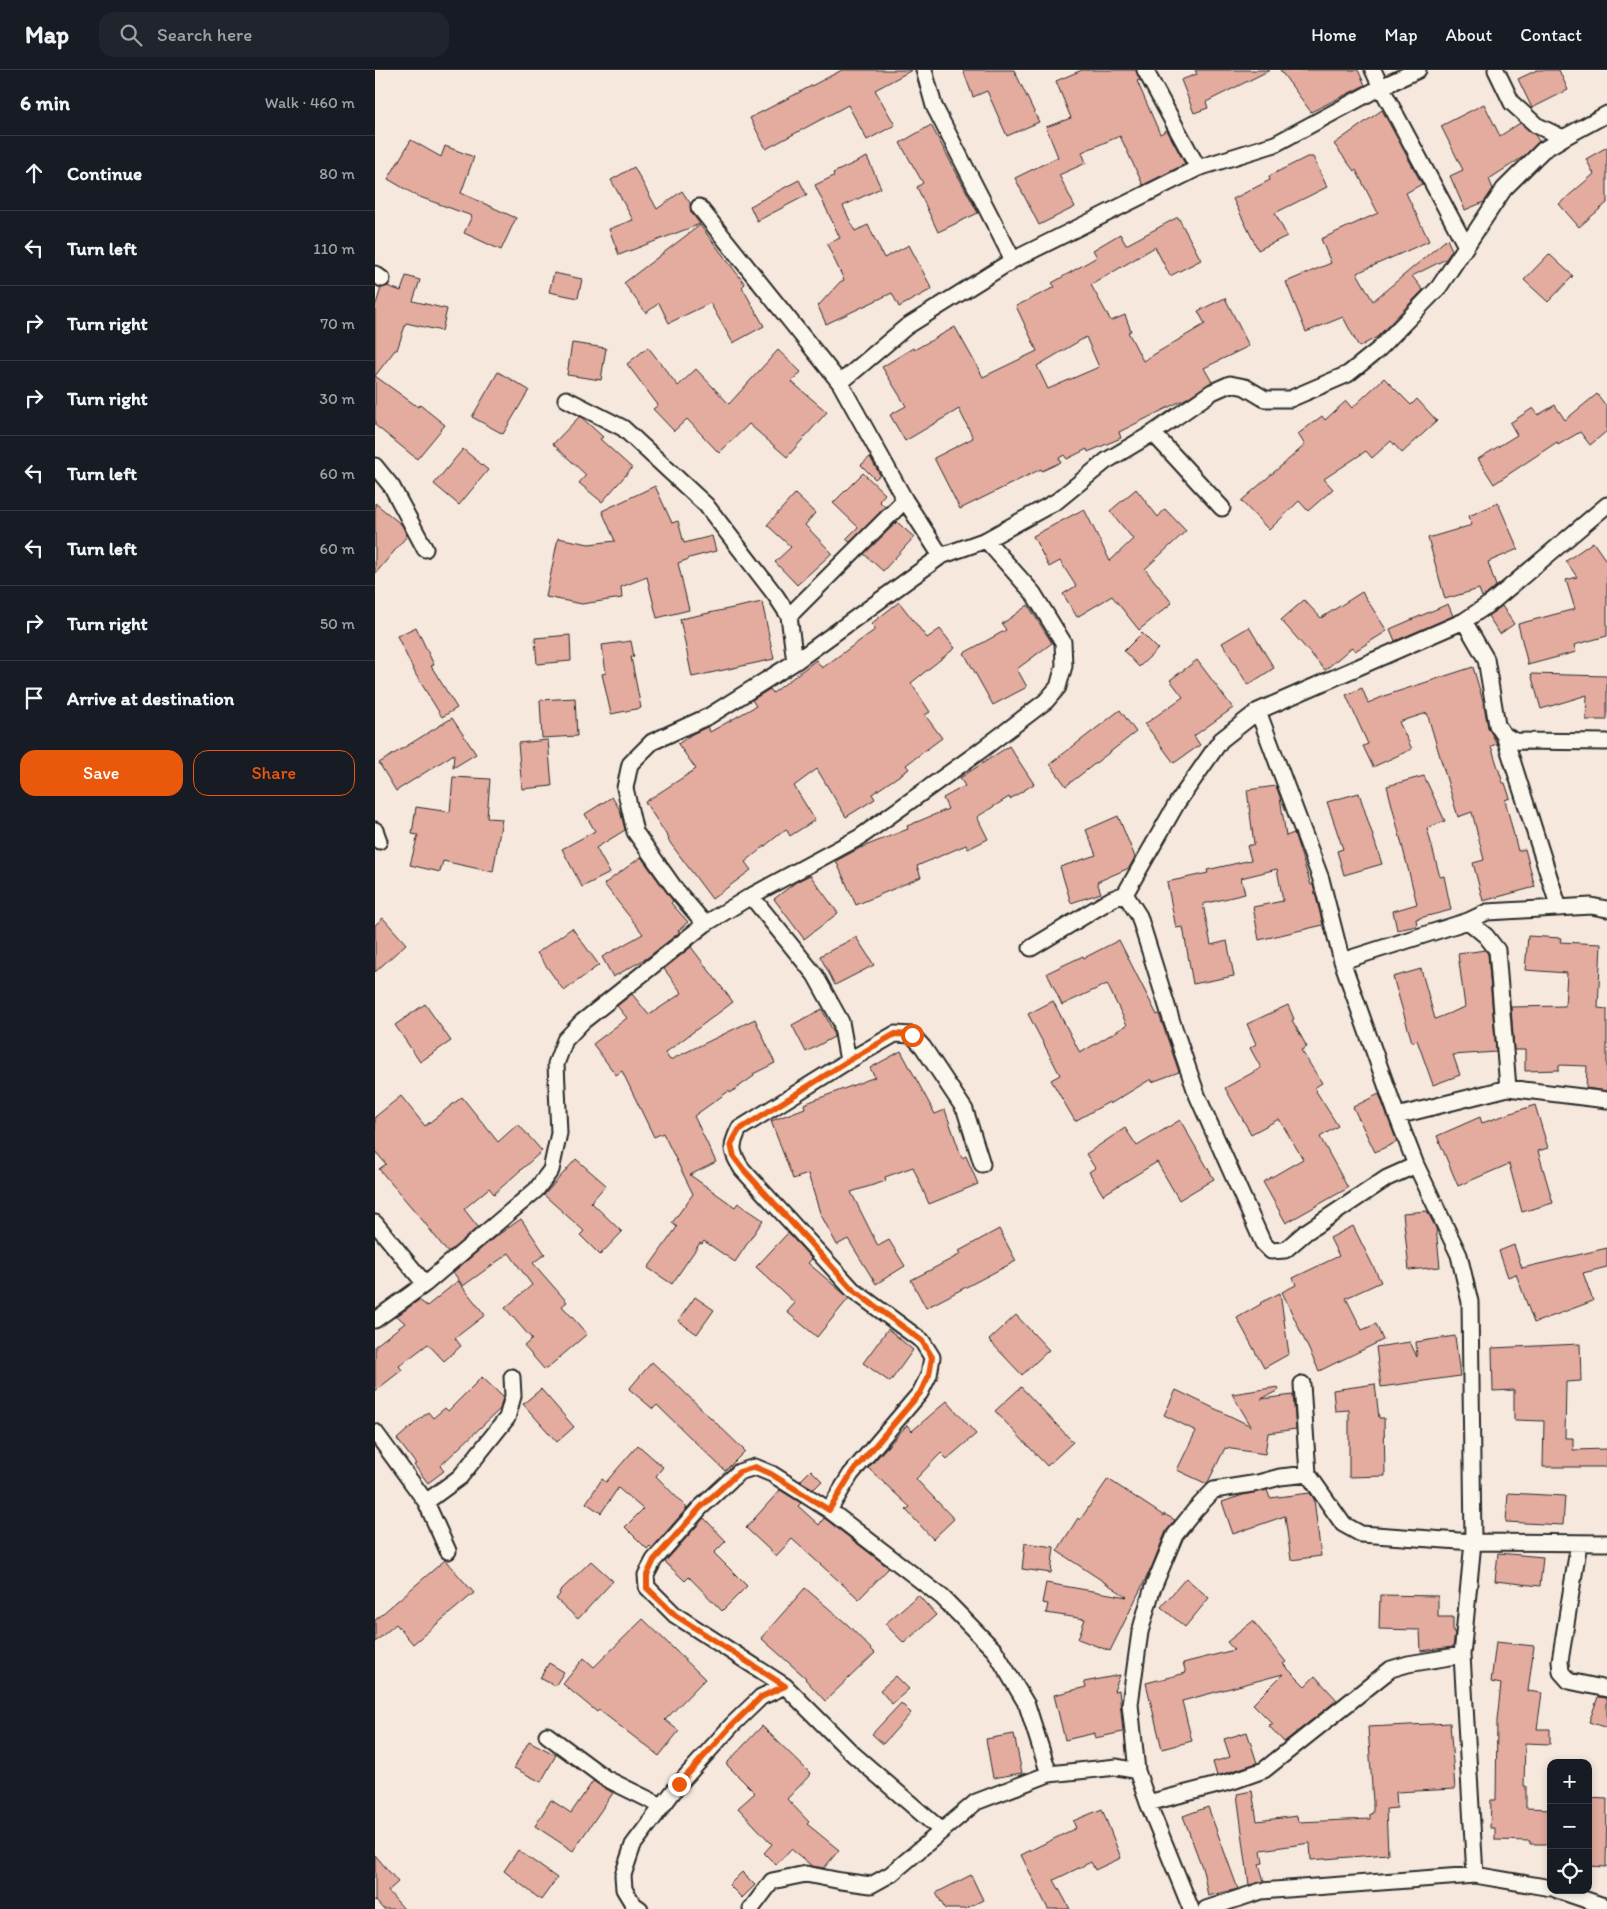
<!DOCTYPE html>
<html lang="en">
<head>
<meta charset="utf-8">
<style>
  :root { --surface:#171b24; --page:#20242c; --text:#f1f3f6; --muted:#9ea1a6; --line:#363941; --accent:#ea580c }
  body { margin:0; font-family:Itim,sans-serif; background:var(--page); color:var(--text) }
  .controls { position:absolute; right:15px; bottom:15px; display:grid; overflow:hidden; border-radius:10px; box-shadow:0 2px 8px #0003 }
  .controls button { width:45px; height:45px; display:grid; place-items:center; padding:0; border:0; border-bottom:1px solid var(--line); background:var(--surface); color:var(--text); font:25px sans-serif }
  .stop { position:absolute; width:15px; height:15px; margin:-11px; border:4px solid #ea580c; border-radius:50%; background:#fff }
  .stop.end { background:#ea580c; border-color:#fff; box-shadow:0 1px 5px #0008 }
  .list { margin:0; padding:0; list-style:none }
  h2 { display:flex; justify-content:space-between; align-items:center; height:65px; margin:0; padding:0 20px; font-size:21px }
  h2 small { font-size:16px; font-weight:400; color:var(--muted) }
  .list li { display:grid; grid-template-columns:32px 1fr auto; gap:15px; align-items:center; box-sizing:border-box; height:75px; padding:0 20px; border-top:1px solid var(--line) }
  .list b { display:block; font-size:19px; white-space:nowrap }
  .list em { font-size:16px; font-style:normal; color:var(--muted) }
  .actions { display:flex; gap:10px; padding:15px 20px }
  .actions a { flex:1; padding:11px 0; border:1px solid var(--accent); border-radius:15px; text-align:center; font-size:18px; color:var(--accent) }
  .actions .main { background:var(--accent); color:#fff }
  .icon { flex:none; width:28px; height:28px; fill:none; stroke:currentColor; stroke-width:2; stroke-linecap:round; stroke-linejoin:round }
  .map { position:relative; flex:none; width:1232px; height:1839px; overflow:hidden }
  header { display:flex; align-items:center; gap:30px; box-sizing:border-box; height:70px; padding:0 25px; background:var(--surface); border-bottom:1px solid var(--line) }
  header strong { font-size:24px }
  nav { display:flex; gap:28px; margin-inline-start:auto; font-size:18px }
  .search { width:350px; height:45px; background:var(--page); display:flex; align-items:center; gap:12px; box-sizing:border-box; padding:0 18px; border-radius:15px; color:var(--muted); font-size:19px }
  main { display:flex }
  aside { flex:1; background:var(--surface) }
  .map>svg:first-child { display:block }
</style>
</head>
<body>
<header>
<strong>Map</strong>
<div class="search"><svg class="icon" aria-label="search" viewBox="0 0 24 24"><circle cx="10" cy="10" r="6"/><path d="M15 15l6 6"/></svg>Search here</div>
<nav><a>Home</a><a>Map</a><a>About</a><a>Contact</a></nav>
</header>
<main>
<aside>
<h2>6 min<small>Walk · 460 m</small></h2>
<ul class="list">
<li><svg class="icon" aria-label="ahead" viewBox="0 0 24 24"><path d="M12 20V5M6 11l6-6 6 6"/></svg><div><b>Continue</b></div><em>80 m</em></li>
<li><svg class="icon" aria-label="left" viewBox="0 0 24 24"><path d="M17 20v-9H6M10 6l-5 5 5 5"/></svg><div><b>Turn left</b></div><em>110 m</em></li>
<li><svg class="icon" aria-label="right" viewBox="0 0 24 24"><path d="M7 20v-9h11M14 6l5 5-5 5"/></svg><div><b>Turn right</b></div><em>70 m</em></li>
<li><svg class="icon" aria-label="right" viewBox="0 0 24 24"><path d="M7 20v-9h11M14 6l5 5-5 5"/></svg><div><b>Turn right</b></div><em>30 m</em></li>
<li><svg class="icon" aria-label="left" viewBox="0 0 24 24"><path d="M17 20v-9H6M10 6l-5 5 5 5"/></svg><div><b>Turn left</b></div><em>60 m</em></li>
<li><svg class="icon" aria-label="left" viewBox="0 0 24 24"><path d="M17 20v-9H6M10 6l-5 5 5 5"/></svg><div><b>Turn left</b></div><em>60 m</em></li>
<li><svg class="icon" aria-label="right" viewBox="0 0 24 24"><path d="M7 20v-9h11M14 6l5 5-5 5"/></svg><div><b>Turn right</b></div><em>50 m</em></li>
<li><svg class="icon" aria-label="arrive" viewBox="0 0 24 24"><path d="M6 21V4h12l-3 4 3 4H6"/></svg><div><b>Arrive at destination</b></div></li>
</ul>
<div class="actions"><a class="main">Save</a><a>Share</a></div>
</aside>
<div class="map">
<svg width="1232" height="1839" viewBox="0 0 1232 1839">
  <rect width="100%" height="100%" fill="#f6e8dd"/>
  <filter id="ink" filterUnits="userSpaceOnUse"><feTurbulence type="fractalNoise" baseFrequency=".02" numOctaves="2"/><feDisplacementMap in="SourceGraphic" scale="10" xChannelSelector="R" yChannelSelector="G"/><feConvolveMatrix kernelMatrix="1 2 1 2 8 2 1 2 1" color-interpolation-filters="sRGB"/></filter>
  <g filter="url(#ink)">
    <path fill="#e4ab9f" stroke="#2b2b2b" fill-rule="evenodd" d="M467,0H537L500,20L520,55L492,70L473,35L391,79L375,48Z
      M588,0H639L664,52L632,66L612,21L598,27Z
      M707,0H761L765,10L762,11L785,64L792,60L810,94L768,115L745,66L707,82L711,93L684,105L700,137L664,155L640,108L683,87L671,57L696,48L681,11Z
      M820,0H895L831,32L833,38L819,43L806,10L822,4Z
      M905,0H983L990,15L936,42Z
      M1162,0H1184L1193,20L1157,38L1143,9Z
      M1109,34L1125,66L1145,53L1160,65L1164,71L1148,87L1114,109L1118,119L1109,132L1090,140L1075,106L1088,100L1066,56Z
      M1007,40L1047,114L1031,123L1054,171L982,203L998,231L1072,169L1077,180L1071,189L1037,206L1048,220L1002,267L984,277L968,247L931,262L911,212L956,193L946,169L1003,143L981,100L979,101L959,74Z
      M556,55L603,143L563,162L542,117L548,113L525,73Z
      M36,70L66,87L70,76L99,87L86,123L141,148L126,180L89,163L97,146L42,126L13,109Z
      M1232,77V133L1204,157L1184,134L1219,104L1211,89Z
      M492,87L506,118L468,136L480,161L493,155L509,188L534,175L557,219L524,237L517,223L451,254L443,236L465,212L469,210L452,174L465,168L440,115L459,106L458,103Z
      M932,87H938L952,117L900,143L912,166L883,180L858,129L895,110L894,106Z
      M259,97L282,139L307,121L315,133L316,142L325,154L244,185L234,159L258,150L236,110Z
      M424,110L432,125L382,151L375,136Z
      M803,147L826,190L795,206L780,177L716,215L736,251L750,245L756,261L753,262L768,291L830,254L823,241L850,228L874,276L829,298L837,312L812,328L744,362L746,368L713,382L712,379L692,389L689,385L684,388L686,392L667,401L666,399L585,439L559,388L598,368L584,339L530,371L515,345L531,336L507,297L538,278L539,280L580,257L608,307L662,281L641,236L680,217L677,213L722,187L718,180L745,164L751,175ZM711,267L724,297L673,319L662,296Z
      M325,155L370,214L367,217L389,256L358,273L335,233L294,253L284,233L271,243L249,213Z
      M1174,184L1198,206L1173,232L1149,210Z
      M179,203L207,209L203,228L174,222Z
      M31,206L45,210L38,231L72,239L67,261L31,253L22,280H20L0,306L43,337L45,335L70,355L42,389L0,355V237L6,218L12,216L26,221Z
      M197,273L231,278L226,310L192,305Z
      M273,277L303,316L321,299L354,334L403,280L426,302L417,312L452,342L412,387L374,354L344,383L312,349L299,361L278,339L283,335L252,294Z
      M123,302L154,320L128,364L97,347Z
      M1009,308L1036,335L1042,329L1062,351L1027,383L1016,371L997,388L991,381L949,409L958,419L933,441L924,431L894,460L866,431L930,375L923,364L947,346L950,350L971,331L977,338Z
      M1222,324L1232,337V361L1215,375L1205,362L1183,375L1182,372L1119,414L1103,389L1142,365L1135,353L1158,338L1163,345L1180,335L1190,350Z
      M205,346L228,367L225,369L257,398L227,432L204,413L211,405L178,374Z
      M88,379L113,400L84,435L59,414Z
      M495,387L505,405L500,409L486,395Z
      M488,403L510,424L504,431L510,437L475,472L471,469L483,457L458,433Z
      M280,416L297,453L303,451L309,473L337,466L341,481L314,488V489L303,493L314,540L282,548L272,507L246,517L247,528L207,534L171,527L183,468L214,474L240,471L227,441Z
      M761,419L783,447L790,439L811,461L770,499L797,533L764,560L737,526L702,547L688,524L701,516L685,491L674,497L658,466L709,439L735,491L758,469L735,441Z
      M420,424L440,443L430,455L457,483L422,515L400,492L416,477L392,455Z
      M0,433L27,455L32,466L0,504Z
      M1123,433L1143,479L1113,492L1121,516L1111,525L1107,527L1104,519L1070,529L1053,468L1097,455L1094,446Z
      M522,452L539,467L508,501L489,484Z
      M1218,472L1232,492V566L1199,575L1201,582L1153,595L1143,554L1200,539L1191,510L1202,507L1191,491Z
      M987,522L1012,561L980,581L977,577L950,600L906,550L929,530L946,548Z
      M387,532L399,589L317,607L305,549Z
      M524,532L552,568L565,559L580,578L536,613L555,642L550,645L567,668L531,695L534,699L497,724L500,729L471,747L442,699L419,716L440,750L415,766L411,759L370,792L376,800L337,829L293,770L294,769L270,732L321,699L303,674L317,664L332,657L335,662L381,636L377,630L395,619L398,623L441,590L447,598L501,559L496,554Z
      M1073,534L1078,546L1020,571L1015,559Z
      M653,535L677,573L642,599L652,617L618,635L589,583L631,560L627,554Z
      M1127,536L1139,554L1125,564L1113,546Z
      M41,557L59,595L56,596L82,638L67,647L41,605L22,566Z
      M874,557L899,598L873,615L847,573Z
      M767,563L783,579L764,597L749,581Z
      M195,565L196,591L162,594L160,568Z
      M256,571L259,587H256L266,638L236,644L227,604L231,603L227,575Z
      M822,590L858,638L819,666L825,675L799,693L770,654L808,627L795,610Z
      M1098,597L1108,631L1113,657L1122,674L1116,676L1128,713H1130L1135,728L1130,730L1143,781L1150,779L1160,817L1108,831L1098,793L1109,790L1097,742L1083,747L1052,643L1024,652L1037,679L998,697L988,676L993,674L971,625L987,618L993,633L1012,625Z
      M1156,604L1232,606V650H1211L1212,625L1166,639Z
      M200,628L202,666L167,668L165,630Z
      M745,640L761,662L691,716L675,694Z
      M77,648L101,684L78,698L79,684L21,721L4,693Z
      M173,670L177,716L147,719L143,673Z
      M634,676L659,714L635,729L634,727L602,747L613,769L593,779L591,775L542,796L546,807L481,835L461,791L485,778L533,759L532,756L573,739L568,728L590,716L585,708Z
      M1049,706L1070,751L1052,758L1065,807L1069,806L1076,840L1041,849L1042,856L1022,860L1018,841L1042,834L1012,716Z
      M78,707L115,709L112,748L127,749L118,802L68,791L65,802L35,795L43,765L37,764L41,737L75,742Z
      M901,716L905,727L911,766L919,763L936,815H938L948,855L884,870L878,837L908,831L902,799L866,808L870,824L828,834L836,875L852,871L859,906L818,914L808,857L801,858L792,812L833,803L832,800L876,790L872,776L879,774L872,720Z
      M984,723L1007,794L969,805L962,781L968,779L952,732Z
      M237,727L245,740L250,760L221,778L235,803L207,817L187,779L220,761L210,744Z
      M743,746L760,787L754,798L722,812L726,823L696,833L685,797L721,785L711,760Z
      M266,787L298,831L296,833L313,852L303,861L305,862L272,888L238,907L227,887L268,864L229,814Z
      M435,805L463,843L429,869L399,829L421,812Z
      M8,848L31,874L0,902V855Z
      M197,858L224,895L189,921L162,883Z
      M1153,866L1186,868L1185,872L1226,874L1223,938L1232,939V1021L1211,1018L1212,996L1184,995V1000L1150,1001V980H1139L1136,937L1190,936L1192,903L1150,900Z
      M481,867L499,895L460,915L445,886Z
      M744,870L782,945L784,944L804,1002L777,1012L776,1009L735,1034L734,1032L700,1051L676,1010L685,1005L653,944L678,931L705,983L752,955L732,914L687,935L672,903L708,886L709,888Z
      M316,877L358,932L290,983L295,990L380,949L400,993L378,1004L379,1006L355,1023L354,1021L319,1046L341,1092L315,1105L360,1137L363,1133L388,1150L360,1192L329,1171L327,1174L325,1173L297,1214L273,1198L302,1157L297,1153L318,1124L288,1063L279,1067L247,1001L241,1005L218,974L252,948L242,936L257,924L274,945L307,923L289,899Z
      M1110,880L1113,884L1121,982L1078,985L1085,1005L1058,1015L1042,970L1037,972L1018,907L1046,899L1060,949L1090,937L1083,884Z
      M50,934L76,971L45,992L20,955Z
      M913,935L919,949L917,950L932,977L926,980L947,1013L939,1018L963,1056L945,1067L973,1118L911,1153L888,1112L928,1089L904,1049L876,1064L850,1018L886,998L875,978L881,974L872,954Z
      M447,939L458,961L459,967L431,982L417,955Z
      M526,981L560,1044L570,1040L587,1088L591,1086L603,1114L554,1134L538,1097L510,1107L511,1111L476,1122L503,1176L514,1170L530,1196L501,1214L473,1169L462,1175L445,1143L433,1104L418,1109L396,1051L430,1038L429,1034L500,1007L495,998Z
      M1004,1024L1022,1072L1000,1082L978,1037Z
      M26,1026L50,1056L87,1027L123,1072L143,1054L167,1081L119,1124L114,1118L89,1139L103,1157L73,1183L49,1152L4,1099L11,1094L0,1081V1047Z
      M1160,1035L1173,1078L1163,1081L1178,1133L1147,1142L1134,1094L1083,1116L1062,1066L1105,1047L1107,1053Z
      M805,1050L839,1109L804,1130L782,1092L728,1125L714,1102L720,1098L711,1084L750,1058L762,1076Z
      M201,1089L231,1115L216,1132L247,1162L225,1185L205,1165L209,1161L169,1125Z
      M1052,1141L1061,1158L1065,1197L1034,1200L1028,1143Z
      M146,1149L170,1184L158,1193L192,1232L187,1236L212,1264L170,1300L149,1276L157,1269L130,1238L157,1215L134,1183L88,1216L78,1202L120,1167Z
      M978,1156L1006,1212L971,1228L987,1260L1001,1254L1008,1270L944,1301L907,1222L921,1215L918,1208L964,1186L955,1168Z
      M624,1159L641,1191L551,1238L536,1210L586,1184L584,1181Z
      M413,1163L437,1189L433,1193L474,1228L442,1267L412,1242L420,1233L381,1197Z
      M1139,1175L1147,1198L1232,1178V1197L1208,1203L1218,1231L1159,1253L1141,1204L1133,1207L1124,1181Z
      M83,1211L110,1245L80,1268L86,1276L69,1291L53,1274L24,1296L27,1300L0,1321V1276L30,1253L22,1246L44,1230L52,1236Z
      M905,1223L914,1284L889,1298L862,1248L886,1234L885,1233Z
      M320,1227L339,1240L322,1264L303,1251Z
      M641,1245L674,1280L647,1305L614,1270Z
      M513,1259L538,1280L515,1312L488,1293Z
      M1080,1266L1085,1306L1006,1317L1001,1277L1035,1272L1042,1287L1041,1272Z
      M1205,1274L1206,1311L1191,1312L1190,1368H1198V1380L1232,1379V1397H1168L1169,1351L1139,1350V1320L1118,1321L1117,1278Z
      M277,1292L301,1314L370,1381L350,1401L282,1335L278,1339L254,1319Z
      M107,1307L128,1327L125,1339L65,1396L69,1401L53,1413L39,1395L41,1394L22,1369L53,1342L58,1348L70,1338L73,1341Z
      M1000,1314L1004,1348H1009L1010,1406L974,1407V1340L960,1341L958,1320Z
      M646,1317L698,1372L672,1396L620,1341Z
      M903,1317L904,1320L886,1329L918,1325L921,1359L893,1363L890,1384L850,1378L832,1414L802,1400L821,1361L789,1345L801,1320L876,1356L857,1324Z
      M166,1319L199,1357L182,1372L148,1334Z
      M572,1331L601,1364L572,1389L566,1383L541,1409L579,1449L558,1469L531,1440L535,1437L493,1398L532,1355L537,1361Z
      M263,1375L288,1397L281,1406L312,1438L277,1478L275,1476L272,1479L250,1457L268,1439L243,1418L226,1443L211,1433L227,1409L231,1412Z
      M436,1400L447,1411L439,1419L425,1411Z
      M733,1409L789,1446V1444L800,1450L791,1461L777,1496L735,1581L703,1569L710,1549L671,1543L673,1534L667,1533L671,1513L752,1527L682,1481L703,1448L705,1450Z
      M405,1420L426,1433L423,1436L444,1455L449,1448L514,1498L484,1529L417,1469L401,1486L371,1458Z
      M892,1420L895,1428L935,1423L939,1429L946,1486L916,1490L910,1446L858,1464L847,1432L868,1425Z
      M1133,1423L1190,1426L1188,1455L1131,1452Z
      M329,1448L351,1471L339,1483L372,1516L347,1541L314,1507L310,1511L290,1492Z
      M650,1473L679,1477L676,1503L647,1499Z
      M1123,1483L1168,1487L1165,1516L1120,1511Z
      M70,1490L99,1523L38,1574L21,1554L0,1572V1550Z
      M216,1491L238,1511L203,1549L181,1529L185,1524L184,1522Z
      M811,1508L834,1528L810,1557L786,1537Z
      M430,1518L473,1555L500,1583L450,1631L430,1609L431,1608L386,1568Z
      M543,1525L561,1545L529,1573L510,1554Z
      M1005,1525L1063,1526V1547H1078V1562H1080L1078,1577L1046,1581L1045,1560L1004,1559Z
      M268,1549L330,1609L290,1650L304,1661L284,1686L224,1640L222,1642L188,1614L209,1588L219,1597Z
      M878,1551L911,1592L908,1594L930,1616L940,1606L962,1630L909,1672L893,1655L898,1654L878,1634L908,1604L807,1631L817,1671L787,1679L771,1613L811,1603L808,1593L859,1580L852,1572Z
      M1121,1572L1159,1576L1153,1621L1167,1623L1162,1659H1175V1674L1150,1673L1149,1716H1151V1738L1176,1739V1774H1155V1771L1120,1770V1758H1115L1116,1730H1121L1122,1650L1126,1614L1116,1612Z
      M174,1593L189,1602L180,1616L165,1608Z
      M745,1605L739,1621L744,1620L748,1662L720,1668V1663L690,1670L679,1625L711,1617L709,1612Z
      M521,1606L534,1619L517,1634L505,1620Z
      M1223,1627L1232,1628V1658L1214,1652Z
      M526,1633L536,1643L508,1674L497,1664Z
      M1075,1653L1080,1719L1021,1722L1022,1738L1011,1739L1013,1784L936,1790L935,1773L886,1780L888,1793L884,1794L889,1811L874,1815L862,1724L877,1721L882,1751L922,1746L923,1752L995,1749V1744L998,1743V1732L993,1657Z
      M387,1656L436,1704L412,1729L434,1752L432,1754L464,1780L449,1798L437,1796L416,1779L401,1795L389,1783L397,1774L363,1738L380,1723L351,1694Z
      M872,1662L882,1693L842,1706L838,1692L855,1687L849,1669Z
      M639,1664L647,1703L618,1708L611,1669Z
      M154,1671L181,1685L166,1712L139,1698Z
      M218,1711L238,1723L198,1781L160,1756L176,1730L196,1743Z
      M1213,1728L1232,1729L1231,1797L1213,1796Z
      M833,1737L863,1819L833,1826L828,1800L808,1746Z
      M727,1739L746,1788L720,1800L716,1792L679,1810L695,1839H673L646,1785L701,1758L698,1751Z
      M143,1780L182,1808L166,1830L129,1801Z
      M0,1785L23,1812L13,1821L29,1839H8L1,1831L0,1832Z
      M367,1802L380,1815L367,1828L354,1815Z
      M596,1805L608,1830L590,1839H570L561,1823Z"/>
    <g fill="none" stroke-linecap="round" stroke-linejoin="round">
      <defs>
        <path id="street" d="M549,0L559,36L638,190
          M770,0L823,98
          M998,0L1006,17L1091,176
          M1121,0L1137,33L1161,55L1188,68
          M324,137L465,313L530,430L566,486
          M0,204L7,209
          M465,313L531,257L638,190L823,98L900,74L1006,17L1043,0
          M191,329L248,358L331,435L401,526L414,546L420,592
          M778,363L847,438
          M0,396L17,417L50,479
          M414,546L530,430
          M1089,551L1111,589L1122,655L1129,665L1184,838
          M883,641L946,809L967,891L1022,1046L1041,1095L1084,1185L1095,1232L1098,1472L1087,1585L1100,1805
          M1129,665L1140,671L1232,672
          M0,760L4,771
          M750,824L802,733L846,670L883,641L1089,551L1117,532L1232,435
          M376,826L440,905L466,952L473,991
          M1093,851L1111,866L1122,880L1133,1018
          M330,854L301,820L260,762L250,718L255,694L277,672L334,646L420,592L566,486L611,470L682,431L731,391L778,363L837,322L855,314L870,317L890,329H915L973,304L1003,280L1064,217L1129,119L1168,80L1188,68L1232,44
          M656,878L737,829L750,824L764,846L797,952L822,1025L888,1173L896,1181L910,1180L931,1162L1012,1108L1041,1095
          M967,891L1093,851L1112,842L1216,836L1232,839
          M1022,1046L1133,1018L1232,1030
          M0,1153L50,1214
          M0,1250L50,1214L161,1120L176,1100L184,1063L181,994L190,970L207,952L330,854L376,826L485,767L605,681L671,631L683,617L689,596L688,572L658,523L611,470
          M927,1314L933,1404L968,1454L986,1464L1098,1472L1232,1473
          M0,1362L51,1432L73,1481
          M51,1432L85,1407L132,1348L138,1326L137,1307
          M454,1440L476,1404L545,1323L554,1305L557,1287L547,1271L478,1220L367,1099C356,1082 355,1077 364,1059L473,991L520,964L537,965L548,977L590,1040L607,1094
          M1204,1473L1185,1591L1186,1602L1194,1611L1232,1619
          M172,1665L230,1708L287,1736
          M773,1733L858,1711L889,1700L1016,1599L1033,1594L1087,1585
          M567,1761L478,1684L410,1616L300,1545L272,1517L271,1505L279,1490L325,1438L364,1402L380,1397L397,1404L454,1440L567,1527L620,1581L652,1635L674,1704
          M1182,1820L1232,1837
          M265,1839L258,1834L249,1819L248,1805L258,1775L304,1714L357,1655L386,1627L410,1616
          M376,1839L397,1811L431,1804L466,1811L496,1815L516,1804L601,1732L674,1704L742,1697L762,1701
          M816,1839L773,1733L762,1701L755,1634L765,1562L777,1520L800,1465L820,1440L839,1420L883,1413L905,1407L933,1404
          M831,1839L886,1821L1100,1805L1176,1818"/>
      </defs>
      <use href="#street" stroke="#2b2b2b" stroke-width="19"/>
      <use href="#street" stroke="#fbf7ec" stroke-width="15"/>
    </g>
  </g>
  <g fill="none" stroke-linecap="round" stroke-linejoin="round" filter="url(#ink)">
    <path stroke="#ea580c" stroke-width="6" d="M304,1714L357,1655L386,1627L410,1616L300,1545L272,1518V1505L279,1490L325,1438L364,1402L380,1397L396,1404L454,1440L476,1404L545,1323L554,1305L557,1287L547,1271L478,1220L368,1099L359,1087L356,1074L364,1060L473,991L520,964L537,965"/>
  </g>
</svg>
<div class="controls">
<button>+</button>
<button>−</button>
<button><svg class="icon" aria-label="locate" viewBox="0 0 24 24"><circle cx="12" cy="12" r="6"/><path d="M12 2v4M12 18v4M2 12h4M18 12h4"/></svg></button>
</div>
<div class="stop" style="left:537px;top:965px"></div>
<div class="stop end" style="left:304px;top:1714px"></div>
</div>
</main>
</body>
</html>
